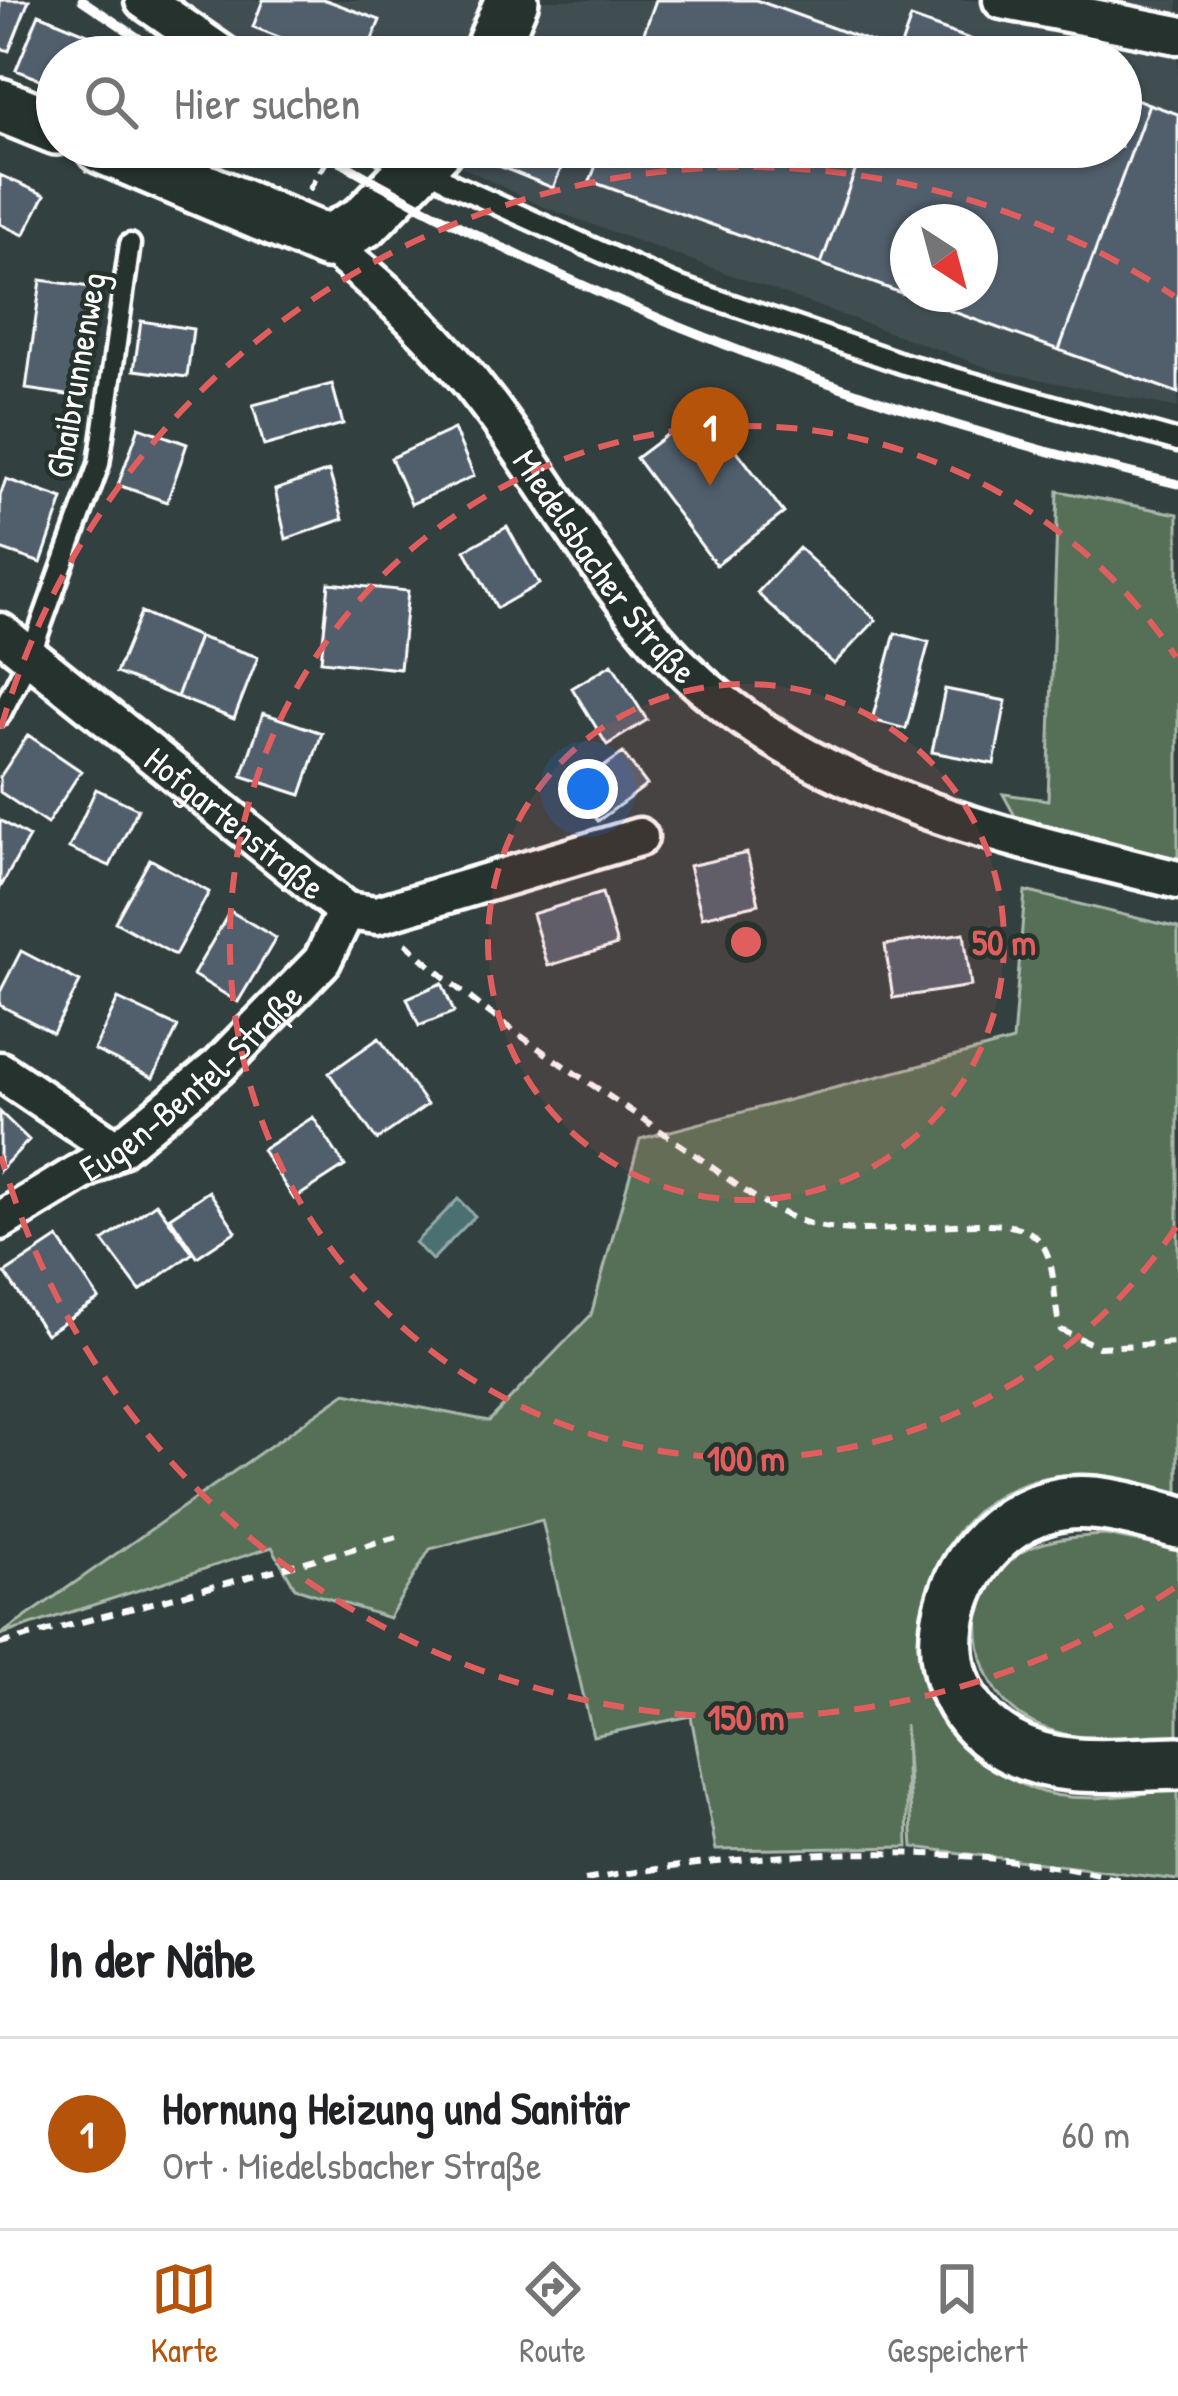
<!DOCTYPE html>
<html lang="de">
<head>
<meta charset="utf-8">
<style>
  :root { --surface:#fff; --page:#f2f2f2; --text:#202124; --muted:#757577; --line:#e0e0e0; --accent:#b45309 }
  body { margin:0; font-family:"Patrick Hand",sans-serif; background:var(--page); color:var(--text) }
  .compass { position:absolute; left:890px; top:204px; width:108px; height:108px; border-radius:50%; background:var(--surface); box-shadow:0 3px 9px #0004; rotate:144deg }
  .you { position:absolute; left:588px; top:789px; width:42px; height:42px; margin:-30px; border:9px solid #fff; border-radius:50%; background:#1a73e8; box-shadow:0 0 0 18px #1a73e833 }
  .badge { display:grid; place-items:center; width:78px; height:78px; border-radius:50%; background:var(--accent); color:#fff; font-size:39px; font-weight:700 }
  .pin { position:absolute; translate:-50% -99px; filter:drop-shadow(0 3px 6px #0008) }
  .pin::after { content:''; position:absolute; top:63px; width:42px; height:36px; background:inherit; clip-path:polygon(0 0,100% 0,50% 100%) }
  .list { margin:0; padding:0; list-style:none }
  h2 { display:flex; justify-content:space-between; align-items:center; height:156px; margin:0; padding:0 48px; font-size:51px }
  h2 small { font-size:39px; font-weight:400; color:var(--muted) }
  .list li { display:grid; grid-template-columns:78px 1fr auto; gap:36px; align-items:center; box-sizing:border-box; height:192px; padding:0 48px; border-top:3px solid var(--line) }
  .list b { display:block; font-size:45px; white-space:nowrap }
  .list p { margin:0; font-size:39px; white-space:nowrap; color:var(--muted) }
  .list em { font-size:39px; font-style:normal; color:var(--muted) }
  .icon { flex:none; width:66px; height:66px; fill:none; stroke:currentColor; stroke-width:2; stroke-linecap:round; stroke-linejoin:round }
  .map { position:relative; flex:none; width:1178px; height:1880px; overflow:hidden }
  .search { position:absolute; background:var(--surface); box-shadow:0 3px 9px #0004; left:36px; right:36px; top:36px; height:132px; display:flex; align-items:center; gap:30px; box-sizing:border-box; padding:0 42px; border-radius:66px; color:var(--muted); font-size:45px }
  .sheet { height:348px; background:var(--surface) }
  nav { display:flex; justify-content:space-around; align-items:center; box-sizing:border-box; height:168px; border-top:3px solid var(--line); background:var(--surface); font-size:33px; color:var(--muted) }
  nav a { display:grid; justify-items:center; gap:6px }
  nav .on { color:var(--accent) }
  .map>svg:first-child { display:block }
</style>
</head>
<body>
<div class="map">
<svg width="1178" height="1880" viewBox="0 0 1178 1880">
  <rect width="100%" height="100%" fill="#334040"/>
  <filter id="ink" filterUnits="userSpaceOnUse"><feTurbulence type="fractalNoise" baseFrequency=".00833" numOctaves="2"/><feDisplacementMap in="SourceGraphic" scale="24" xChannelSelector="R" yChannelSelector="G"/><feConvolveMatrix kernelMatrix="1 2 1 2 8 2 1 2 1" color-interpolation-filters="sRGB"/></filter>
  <g filter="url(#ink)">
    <path fill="#404d51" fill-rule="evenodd" d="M176,0H1178V408L994,370L541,206L422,147H1121V57H258ZM908,222H980V294H908Z"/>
    <path fill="#547057" stroke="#aab8ab" stroke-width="3" d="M1058,491L1178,514V859L1015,816L1003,794L1048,800Z
      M1025,891L1178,928V1498C1145,1487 1106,1474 1071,1475C992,1476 936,1537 924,1610C922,1621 917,1635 918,1646C926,1710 975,1767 1033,1789C1076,1806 1133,1794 1178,1789V1880L913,1847L905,1725L908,1847L716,1850L691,1716L593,1736L542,1520L430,1549L389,1618L295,1588L272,1547L0,1635L346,1393L489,1421L591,1315L640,1139L1013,1041Z
      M1105,1535L1178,1549V1741C1130,1742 1078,1744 1033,1723C976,1697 955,1600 1009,1560C1038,1539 1070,1537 1105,1535Z"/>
    <path fill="#4b6f72" stroke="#93a9aa" stroke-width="3" d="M458,1199L475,1216L432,1260L415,1243Z"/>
    <path fill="#515f6c" stroke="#fff" stroke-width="3" fill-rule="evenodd" d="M0,0H29L9,51L0,48Z
      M263,0H326L380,20L365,57H330L253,27Z
      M656,0H756L899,52L897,57H635Z
      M39,14L112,44L107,57H57V86L16,70Z
      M911,18L1020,57H897Z
      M1121,93L1149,104L1059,350L821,264L864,147H1121ZM908,222H980V294H908Z
      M1149,104L1178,114V393L1059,350Z
      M495,147H570L553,188L489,162Z
      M603,147H864L821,264L590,181Z
      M0,175L45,195L24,235L0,224Z
      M41,280L97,288L81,397L26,389Z
      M141,321L193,329L187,377L134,370Z
      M332,384L343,424L264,446L253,405Z
      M704,407L784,513L716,565L636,458Z
      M139,427L187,444L167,502L118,485Z
      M454,429L474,476L411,504L391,458Z
      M329,471L343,519L286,539L275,490Z
      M6,479L63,499L41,563L0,549V496Z
      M507,527L539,584L497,608L465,550Z
      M799,548L876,620L834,664L757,593Z
      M329,583L408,591L400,669L321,661Z
      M141,612L199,637L177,697L116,673Z
      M895,633L929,642L906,729L872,720Z
      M199,637L258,657L234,719L177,697Z
      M612,664L647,720L607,745L572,688Z
      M945,689L1006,701L994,764L932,752Z
      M263,713L322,733L301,795L242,776Z
      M28,735L81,771L47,824L0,792V777Z
      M623,753L647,785L598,821L574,788Z
      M96,789L138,809L110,866L69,848Z
      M0,820L29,837L0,888Z
      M747,853L759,904L702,917L689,866Z
      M150,859L209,892L175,955L115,922Z
      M602,893L617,945L548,966L532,914Z
      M230,911L276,938L238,1002L193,975Z
      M964,933L971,986L893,998L885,945Z
      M21,951L80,982L53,1033L0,1005V992Z
      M442,983L454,1012L419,1026L407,998Z
      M118,999L178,1027L153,1078L94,1050Z
      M379,1038L427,1105L377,1140L329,1073Z
      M0,1112L29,1140L0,1170Z
      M313,1117L345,1166L294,1199L262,1150Z
      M209,1191L236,1231L197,1257L170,1217Z
      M156,1203L193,1253L140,1291L103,1241Z
      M58,1238L99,1299L46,1334L5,1273Z"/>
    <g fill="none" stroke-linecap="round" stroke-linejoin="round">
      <defs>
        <path id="lane" d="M424,165L452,184L672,284L901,363L1178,441
          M0,715L30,656L99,464L130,244"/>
        <g id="street">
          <path d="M144,0L226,57"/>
          <path d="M1002,0L1178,35"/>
          <path d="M389,147L423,165"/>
          <path id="s1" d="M327,242C386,291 441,341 487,403C550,485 609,595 682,667C814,796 1005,837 1178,880"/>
          <path id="s2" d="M0,632L346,911L377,915L639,837"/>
          <path d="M0,1071L117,1150"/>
          <path id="s3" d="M0,1221L117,1150L218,1067L322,961L346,911"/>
        </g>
        <path id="secondary" d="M488,57L512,0
          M0,105L57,128
          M102,147L327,242L365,221L437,147
          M1178,1522C1141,1512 1100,1498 1061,1504C948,1524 899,1683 1007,1745C1059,1775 1121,1764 1178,1763"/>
      </defs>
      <use href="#lane" stroke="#fff" stroke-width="27"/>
      <use href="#street" stroke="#fff" stroke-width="45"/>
      <use href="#secondary" stroke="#fff" stroke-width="60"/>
      <path stroke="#fff" stroke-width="6" stroke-dasharray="12 9" stroke-linecap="butt" d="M309,190L335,147
        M406,943C486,1019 587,1080 678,1143C719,1170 762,1210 810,1224C874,1242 986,1211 1027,1231C1061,1248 1050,1299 1061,1330L1099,1347L1178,1343
        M0,1644L397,1537
        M585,1880C757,1851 950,1838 1121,1880"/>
      <use href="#lane" stroke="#26332d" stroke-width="18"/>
      <use href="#street" stroke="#26332d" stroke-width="36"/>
      <use href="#secondary" stroke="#26332d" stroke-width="51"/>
      <path stroke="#fff" stroke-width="9" d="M82,0L167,57
        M314,147C582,303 876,415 1178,484"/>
    </g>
  </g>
  <circle cx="746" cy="942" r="258" fill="#e05e5e" fill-opacity=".12"/>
  <g fill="none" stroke="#e05e5e" stroke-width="6" stroke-dasharray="21 15">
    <circle cx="746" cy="942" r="258"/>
    <path d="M1176 1227A516 516 0 1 1 1176 657"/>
    <path d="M1174 1588A775 775 0 0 1 1 1156M1 728A775 775 0 0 1 1174 296"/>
  </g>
  <g text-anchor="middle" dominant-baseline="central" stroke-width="9" stroke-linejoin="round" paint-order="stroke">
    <g font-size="36" fill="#fff" stroke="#26332d">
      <text transform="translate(75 375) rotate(-80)">Ghaibrunnenweg</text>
      <text stroke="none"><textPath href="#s1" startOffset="429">Miedelsbacher Straße</textPath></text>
      <text stroke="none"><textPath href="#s2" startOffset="303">Hofgartenstraße</textPath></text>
      <text stroke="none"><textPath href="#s3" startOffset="237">Eugen-Bentel-Straße</textPath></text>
    </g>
  </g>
  <circle cx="746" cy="942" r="18" fill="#e05e5e" stroke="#26332d" stroke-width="6"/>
  <g font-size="36" text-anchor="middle" font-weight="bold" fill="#e05e5e" stroke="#26332d" stroke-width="9" stroke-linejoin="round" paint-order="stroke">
    <text x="1004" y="955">50 m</text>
    <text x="746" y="1471">100 m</text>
    <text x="746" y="1730">150 m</text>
  </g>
</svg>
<svg class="compass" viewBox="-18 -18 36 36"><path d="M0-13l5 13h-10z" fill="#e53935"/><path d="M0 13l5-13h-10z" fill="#757577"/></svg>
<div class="you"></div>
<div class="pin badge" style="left:710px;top:486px">1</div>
<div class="search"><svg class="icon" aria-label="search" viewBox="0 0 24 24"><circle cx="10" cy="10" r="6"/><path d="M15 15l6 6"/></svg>Hier suchen</div>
</div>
<section class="sheet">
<h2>In der Nähe<small></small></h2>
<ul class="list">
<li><span class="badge">1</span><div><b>Hornung Heizung und Sanitär</b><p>Ort · Miedelsbacher Straße</p></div><em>60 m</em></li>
</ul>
</section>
<nav>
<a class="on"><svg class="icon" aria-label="map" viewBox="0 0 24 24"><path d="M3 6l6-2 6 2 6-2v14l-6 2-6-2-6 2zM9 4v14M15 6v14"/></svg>Karte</a>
<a><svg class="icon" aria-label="directions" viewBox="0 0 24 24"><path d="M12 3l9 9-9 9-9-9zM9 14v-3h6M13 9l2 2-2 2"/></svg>Route</a>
<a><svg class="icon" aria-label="saved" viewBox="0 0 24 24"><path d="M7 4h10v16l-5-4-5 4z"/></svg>Gespeichert</a>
</nav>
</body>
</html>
